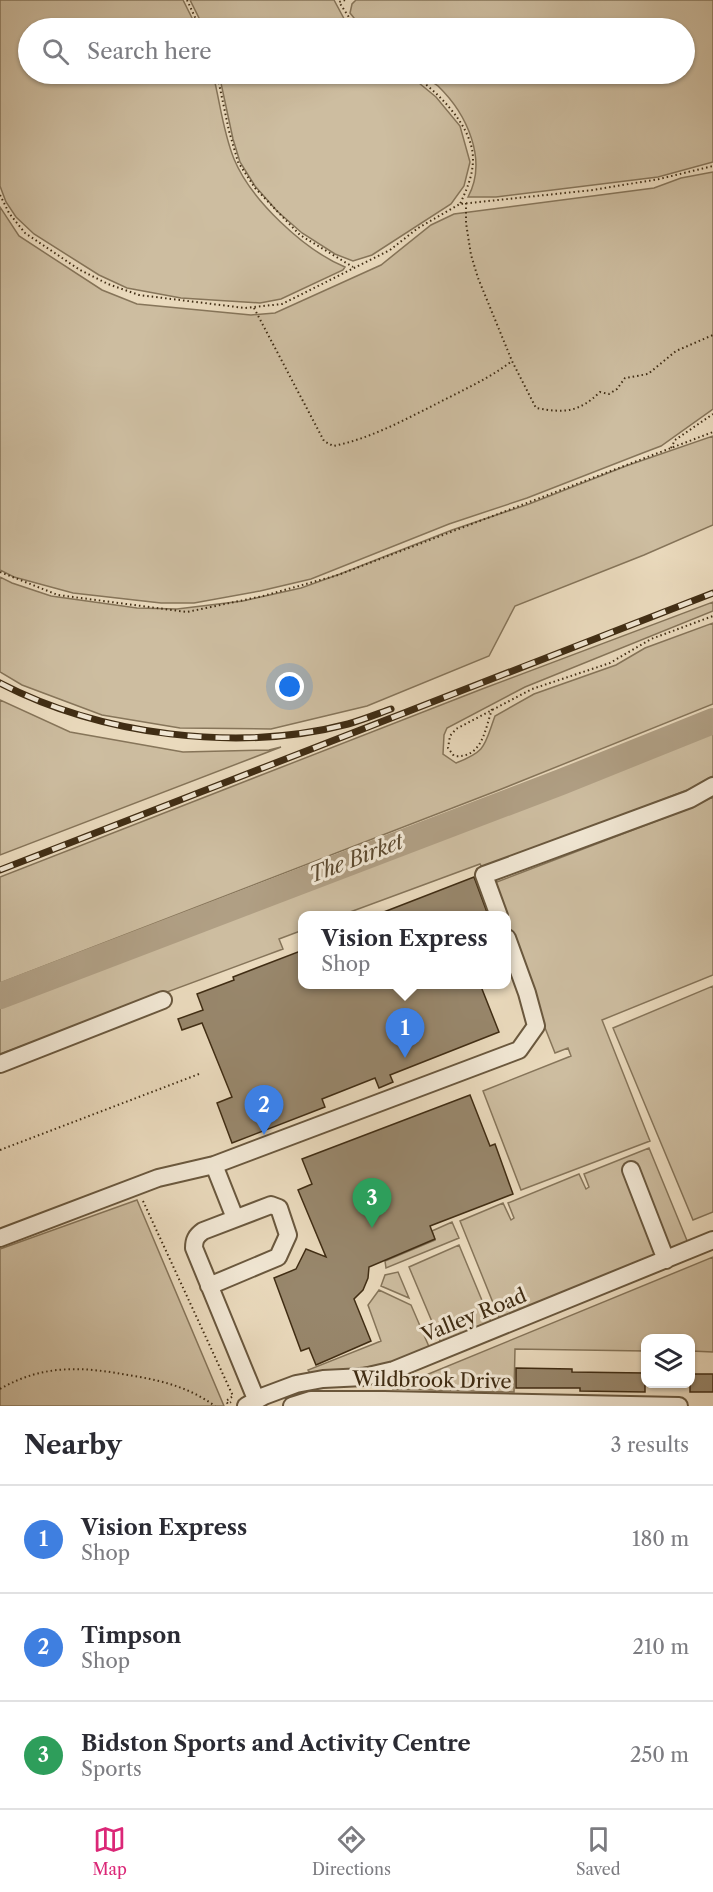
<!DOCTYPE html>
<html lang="en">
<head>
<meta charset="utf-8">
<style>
  :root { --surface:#fff; --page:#f2f2f3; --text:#2b2b33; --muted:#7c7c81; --line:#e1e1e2; --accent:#db2777 }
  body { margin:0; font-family:"Libre Caslon Text",serif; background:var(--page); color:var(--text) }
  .controls { position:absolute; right:18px; bottom:18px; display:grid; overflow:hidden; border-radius:12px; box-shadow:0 2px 4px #0004 }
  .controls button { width:54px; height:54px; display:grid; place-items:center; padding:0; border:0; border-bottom:2px solid var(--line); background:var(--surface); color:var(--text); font:30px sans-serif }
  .you { position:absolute; left:290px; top:687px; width:21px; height:21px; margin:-15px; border:4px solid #fff; border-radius:50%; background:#1a73e8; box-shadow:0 0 0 9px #1a73e833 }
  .badge { display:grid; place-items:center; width:39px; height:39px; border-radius:50%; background:var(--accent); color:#fff; font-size:20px; font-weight:700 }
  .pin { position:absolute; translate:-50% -50px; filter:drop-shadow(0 2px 3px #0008) }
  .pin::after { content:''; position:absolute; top:32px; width:21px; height:18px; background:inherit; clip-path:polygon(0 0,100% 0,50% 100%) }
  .popup { position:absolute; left:298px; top:911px; width:213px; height:78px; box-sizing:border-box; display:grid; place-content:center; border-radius:12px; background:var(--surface); filter:drop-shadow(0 2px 4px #0005); font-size:20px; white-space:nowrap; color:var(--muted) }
  .popup b { font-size:22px; color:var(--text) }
  .popup::after { content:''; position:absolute; left:50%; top:100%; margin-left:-12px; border:12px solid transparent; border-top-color:var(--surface) }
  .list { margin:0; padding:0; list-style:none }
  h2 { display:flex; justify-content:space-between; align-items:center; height:78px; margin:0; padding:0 24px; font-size:26px }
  h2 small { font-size:20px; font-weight:400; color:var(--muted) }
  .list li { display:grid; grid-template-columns:39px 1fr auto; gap:18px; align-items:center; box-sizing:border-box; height:108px; padding:0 24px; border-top:2px solid var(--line) }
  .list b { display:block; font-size:22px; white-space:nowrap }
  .list p { margin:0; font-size:20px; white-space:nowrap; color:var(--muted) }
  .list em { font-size:20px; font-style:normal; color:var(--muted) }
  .icon { flex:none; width:33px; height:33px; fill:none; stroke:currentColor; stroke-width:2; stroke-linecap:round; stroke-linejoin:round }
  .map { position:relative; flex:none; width:713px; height:1406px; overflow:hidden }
  .search { position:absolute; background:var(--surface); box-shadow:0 2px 4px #0004; left:18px; right:18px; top:18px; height:66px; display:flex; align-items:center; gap:15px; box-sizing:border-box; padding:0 21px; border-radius:33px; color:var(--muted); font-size:22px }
  .sheet { height:402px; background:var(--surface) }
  nav { display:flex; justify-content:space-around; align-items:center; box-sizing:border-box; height:84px; border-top:2px solid var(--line); background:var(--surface); font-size:16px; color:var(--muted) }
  nav a { display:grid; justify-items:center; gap:3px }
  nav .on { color:var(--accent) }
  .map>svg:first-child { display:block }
</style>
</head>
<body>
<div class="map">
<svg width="713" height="1406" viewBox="0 0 713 1406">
  <rect width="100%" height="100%" fill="#eadabd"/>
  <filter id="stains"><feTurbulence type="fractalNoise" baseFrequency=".00333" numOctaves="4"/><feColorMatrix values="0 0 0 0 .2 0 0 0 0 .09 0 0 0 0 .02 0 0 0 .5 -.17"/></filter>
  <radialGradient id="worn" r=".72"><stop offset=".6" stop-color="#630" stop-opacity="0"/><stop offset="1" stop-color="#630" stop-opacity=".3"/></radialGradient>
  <path fill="#cdbda0" stroke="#86755a" stroke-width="1.5" d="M0,0H183L197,28H28V74H213C220,102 223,132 234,159C251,200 304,250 345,267L343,270L281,299L260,303L181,298L127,288L99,275L34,234L16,217L6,202L0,186Z
    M190,0H334L349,28H204Z
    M356,0H713V162L658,177L496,197H468C488,160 467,114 438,86C432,81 425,78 418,74H684V28H362L350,13L352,4Z
    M219,74H408L436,97L460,126L470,162L464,186L451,204L372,255L353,261L335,254L302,233L277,211L255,186L240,162L233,139Z
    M713,172V409L661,446L640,454L527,498L449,524L311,579L260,591L194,603H161L73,593L14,577L0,570V207L19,236L102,290L137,304L251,315L275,313L381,265L431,225L454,214L654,188L681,178Z
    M713,436V525L644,555L515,606L489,656L367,706L271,729L180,728L102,715L22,685L0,672V577L12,583L51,596L137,608L177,609L243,601L301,588L340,574L452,530L529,504L626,466Z
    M713,602V611L525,687L447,728L444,735L443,754L456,763C487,751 484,746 495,716L534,694L616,665L645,648L713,623V704L499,790L0,983V877L482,689Z
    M0,700L70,732L183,752L269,750L281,747L0,855Z
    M713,725V776L690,789L483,869L480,864L342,915L303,916V930L279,939L283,949L0,1054V999L487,815Z
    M713,797V975L602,1020L650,1141L521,1190L483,1091L571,1056L568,1048L555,1053L507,932V916L500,915L489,885L693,807Z
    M713,986V1212L693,1220L613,1028Z
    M649,1148L688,1243L500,1320L460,1221L503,1203L511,1220L514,1218L508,1203L579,1174L586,1189L589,1187L584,1174Z
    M137,1200L224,1406H0V1249Z
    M452,1222L459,1238L386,1268L385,1261L435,1240L432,1231Z
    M459,1245L491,1322L441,1343L409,1267Z
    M713,1257V1352L691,1351L690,1338H646L645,1351L515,1349L514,1392L392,1389Z
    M398,1272L409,1298L381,1286L385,1275Z
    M379,1290L411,1305L430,1349L385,1365L310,1373L308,1370L381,1341L368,1305Z"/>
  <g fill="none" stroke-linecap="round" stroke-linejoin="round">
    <path stroke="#b09f84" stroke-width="26" d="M0,996L561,782L713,721"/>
  </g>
  <path fill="#98876c" stroke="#402d14" stroke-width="1.5" d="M474,877L488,915H376Z
    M303,950V984H480L499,1032L390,1075L393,1082L379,1088L375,1078L322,1099L325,1107L232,1143L217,1103L232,1097L202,1023L182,1030L178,1019L203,1010L197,994L234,980L233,977Z
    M470,1095L490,1146L495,1144L513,1194L430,1226L435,1239L369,1267L368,1278L363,1290L354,1299L371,1341L316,1365L309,1348L301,1351L274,1278L296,1269L306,1249L326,1257L298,1190L312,1184L302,1159Z
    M516,1368L572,1369V1372L645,1373V1392L580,1391V1388H516Z
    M690,1374H713V1392H690Z"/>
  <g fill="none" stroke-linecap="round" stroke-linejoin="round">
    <defs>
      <path id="minor" d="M499,916L484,875L690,799L713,786
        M0,1064L163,1000
        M214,1165L235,1218
        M631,1170L666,1260
        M0,1238L158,1178L214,1165L519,1050L536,1026L527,993L507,938
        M209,1286L278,1257L288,1235L279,1208L271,1205L203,1231C196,1236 194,1240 194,1248L256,1399
        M246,1406L264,1396L296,1384L323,1379L364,1377L394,1370L713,1240
        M292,1406L311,1400H384L679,1406"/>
    </defs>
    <use href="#minor" stroke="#6a583e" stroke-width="20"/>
    <path stroke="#402d14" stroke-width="2" stroke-dasharray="1.5 3" stroke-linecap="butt" d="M187,0L200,28
      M345,0L339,2L356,28
      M217,74L229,131L238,162L255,188L300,235L353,267
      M412,74C437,91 473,126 473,159C473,175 467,189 460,204
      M0,195L9,213L25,233L80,270L108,284L139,295L245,308L282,304L390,250L418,228L460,204L593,190L659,179L713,166
      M466,203V223L471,255L478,278L512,361L536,408C564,413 578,413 600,392L609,394L617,389L625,378L648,374L676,351L713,335
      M254,308L324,441L333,446C370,439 406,419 440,402C465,389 490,378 512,361
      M671,448L675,440L713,414
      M0,572L58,595L187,612L263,596L338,575L713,432
      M492,709C485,730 482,759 454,756L448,748L450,736L456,729L532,689L610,663L651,639L713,616
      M0,1150L199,1074
      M143,1201L233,1396L226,1401L228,1404L231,1402
      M0,1389C45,1363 85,1367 134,1376C164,1381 190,1388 215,1406"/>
    <use href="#minor" stroke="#f1e7d4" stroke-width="16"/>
    <defs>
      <path id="rail" d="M0,683C100,735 238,753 348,724C362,720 377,714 391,709
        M0,870L713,593"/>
    </defs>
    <use href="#rail" stroke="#402d14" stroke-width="7"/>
    <use href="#rail" stroke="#f1e7d4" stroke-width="4.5" stroke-dasharray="14" stroke-linecap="butt"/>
  </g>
  <g text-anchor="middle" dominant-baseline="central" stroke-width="6" stroke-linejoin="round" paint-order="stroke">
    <g font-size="20" fill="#402d14" stroke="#f1e7d4">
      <text transform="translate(474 1315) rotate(-22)">Valley Road</text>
      <text transform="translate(432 1380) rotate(1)">Wildbrook Drive</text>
    </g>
    <g font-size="21" font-style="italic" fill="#5c4a30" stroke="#f1e7d4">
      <text transform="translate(356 858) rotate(-21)">The Birket</text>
    </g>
  </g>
  <rect width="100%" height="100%" filter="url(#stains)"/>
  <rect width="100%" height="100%" fill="url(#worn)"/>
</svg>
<div class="controls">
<button><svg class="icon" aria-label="layers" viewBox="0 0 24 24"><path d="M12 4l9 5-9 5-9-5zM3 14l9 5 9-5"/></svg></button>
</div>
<div class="you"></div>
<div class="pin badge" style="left:405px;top:1058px;background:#3f7fe0">1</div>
<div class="popup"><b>Vision Express</b>Shop</div>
<div class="pin badge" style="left:264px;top:1135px;background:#3f7fe0">2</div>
<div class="pin badge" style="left:372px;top:1228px;background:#2e9e5b">3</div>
<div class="search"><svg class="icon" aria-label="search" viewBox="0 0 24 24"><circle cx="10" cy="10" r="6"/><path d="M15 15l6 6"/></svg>Search here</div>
</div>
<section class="sheet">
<h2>Nearby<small>3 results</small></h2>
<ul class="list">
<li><span class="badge" style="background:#3f7fe0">1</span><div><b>Vision Express</b><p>Shop</p></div><em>180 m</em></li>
<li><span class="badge" style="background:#3f7fe0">2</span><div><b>Timpson</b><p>Shop</p></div><em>210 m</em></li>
<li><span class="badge" style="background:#2e9e5b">3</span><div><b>Bidston Sports and Activity Centre</b><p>Sports</p></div><em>250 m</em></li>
</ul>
</section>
<nav>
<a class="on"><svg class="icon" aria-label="map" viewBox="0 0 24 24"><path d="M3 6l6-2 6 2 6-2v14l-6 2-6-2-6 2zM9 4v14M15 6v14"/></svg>Map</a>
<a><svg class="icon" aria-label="directions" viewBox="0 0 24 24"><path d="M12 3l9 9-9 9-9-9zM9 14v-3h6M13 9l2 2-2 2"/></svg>Directions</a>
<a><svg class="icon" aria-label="saved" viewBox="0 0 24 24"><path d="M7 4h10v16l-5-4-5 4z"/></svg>Saved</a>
</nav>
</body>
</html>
